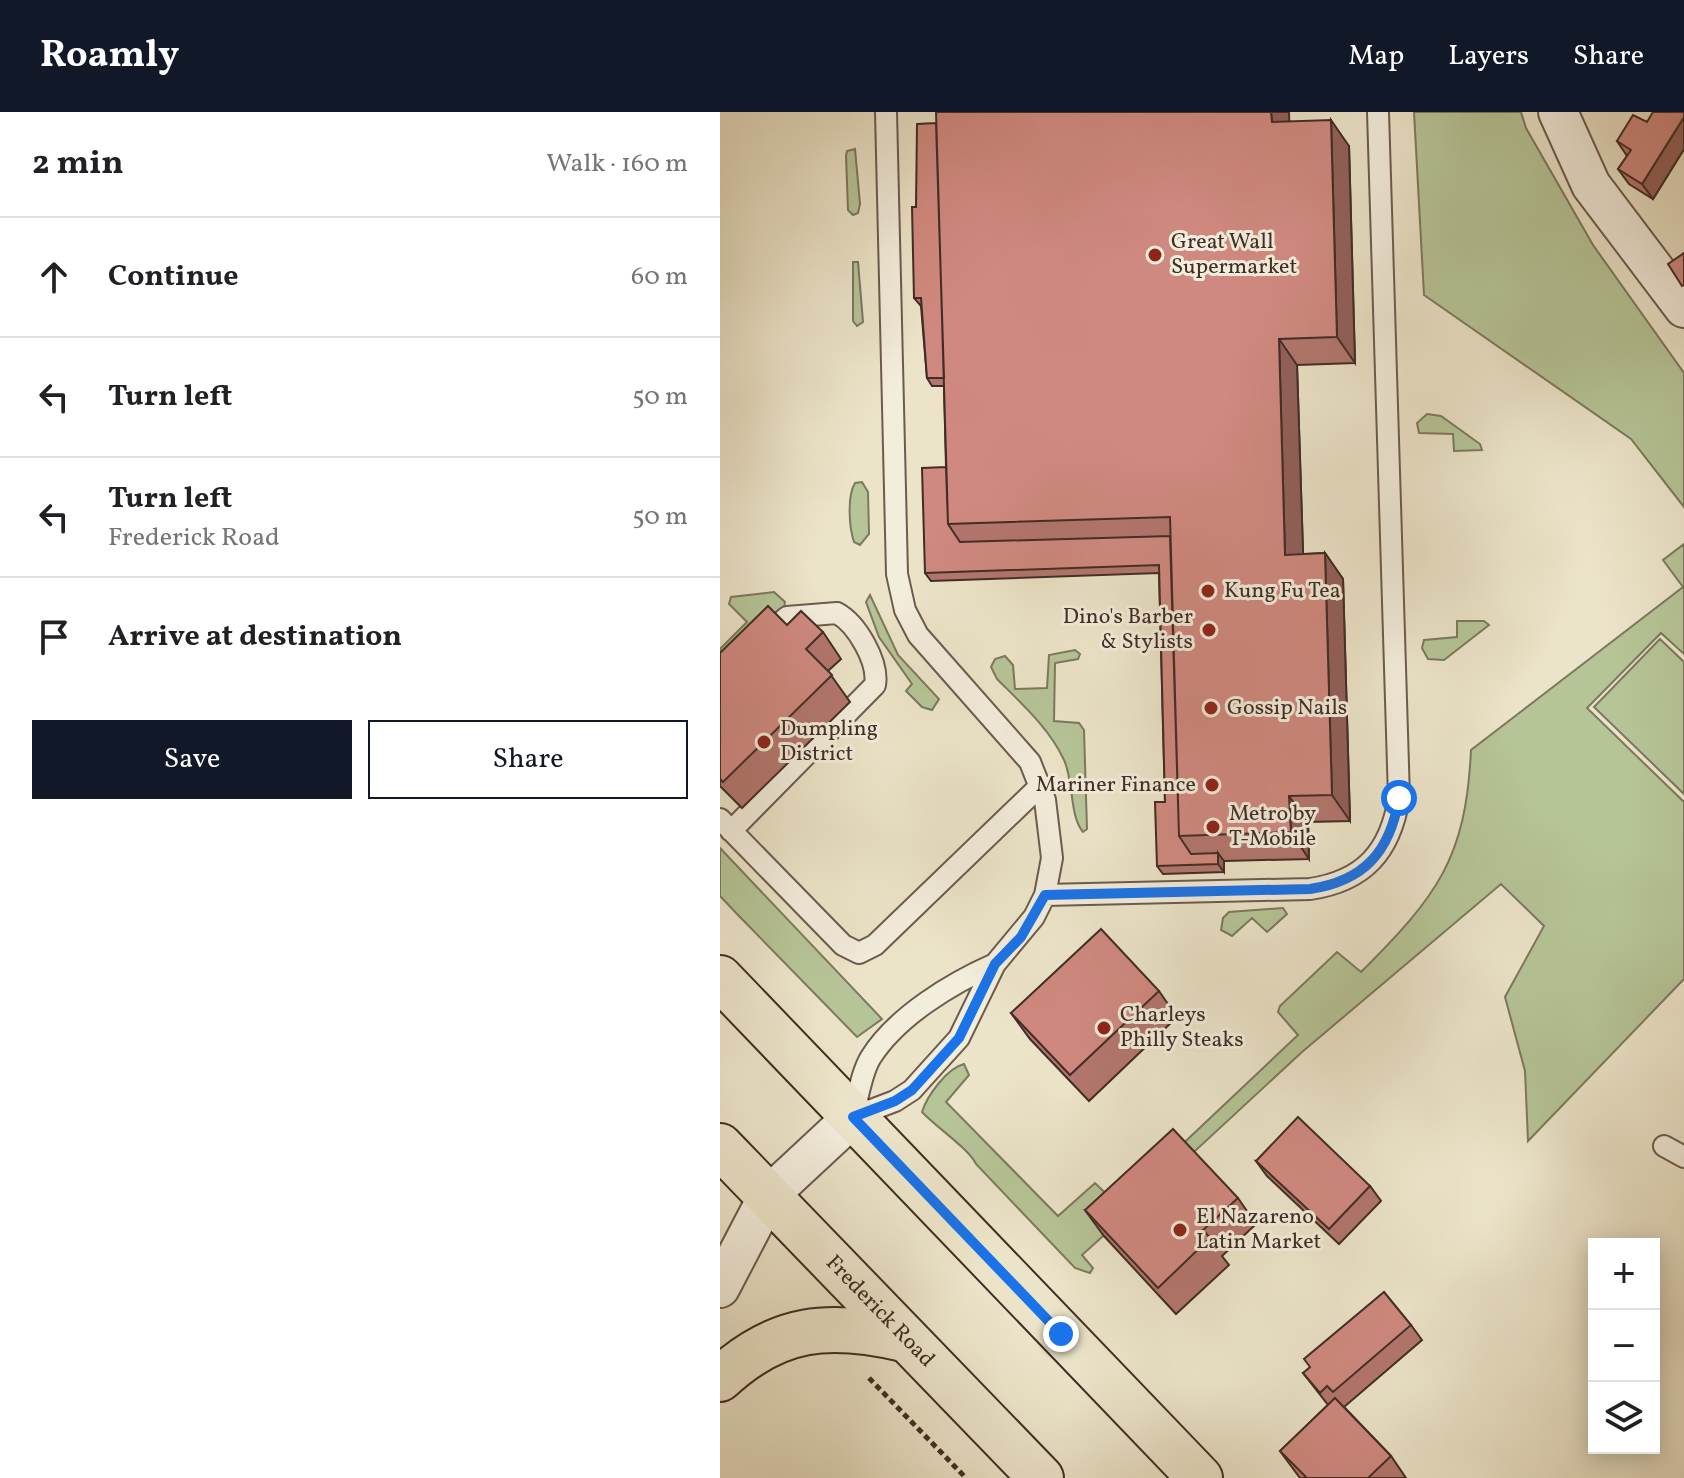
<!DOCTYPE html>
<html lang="en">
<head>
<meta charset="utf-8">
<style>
  :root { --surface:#fff; --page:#f2f2f2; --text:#202124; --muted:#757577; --line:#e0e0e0; --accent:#111827 }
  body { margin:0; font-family:Vollkorn,serif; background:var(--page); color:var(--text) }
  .controls { position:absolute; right:24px; bottom:24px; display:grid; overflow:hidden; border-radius:0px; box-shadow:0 4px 20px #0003 }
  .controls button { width:72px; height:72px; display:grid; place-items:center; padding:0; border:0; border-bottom:2px solid var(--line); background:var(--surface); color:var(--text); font:40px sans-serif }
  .stop { position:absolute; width:24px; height:24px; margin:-18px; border:6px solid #1a73e8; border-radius:50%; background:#fff }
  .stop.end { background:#1a73e8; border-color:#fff; box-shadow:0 2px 8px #0008 }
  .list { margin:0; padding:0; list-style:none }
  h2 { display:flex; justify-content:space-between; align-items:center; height:104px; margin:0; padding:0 32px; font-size:34px }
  h2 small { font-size:26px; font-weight:400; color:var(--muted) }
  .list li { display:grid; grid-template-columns:52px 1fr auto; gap:24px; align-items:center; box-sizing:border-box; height:120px; padding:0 32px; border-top:2px solid var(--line) }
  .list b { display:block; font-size:30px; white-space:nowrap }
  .list p { margin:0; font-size:26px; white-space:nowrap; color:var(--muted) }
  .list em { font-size:26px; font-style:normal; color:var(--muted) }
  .actions { display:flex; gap:16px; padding:24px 32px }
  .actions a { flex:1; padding:18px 0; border:2px solid var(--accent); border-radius:0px; text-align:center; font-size:28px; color:var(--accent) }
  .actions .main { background:var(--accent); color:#fff }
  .icon { flex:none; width:44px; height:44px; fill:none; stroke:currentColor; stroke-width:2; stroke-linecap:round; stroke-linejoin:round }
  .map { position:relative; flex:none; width:964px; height:1366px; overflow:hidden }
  header { display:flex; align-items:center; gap:48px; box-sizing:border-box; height:112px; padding:0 40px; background:var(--accent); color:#fff }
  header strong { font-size:38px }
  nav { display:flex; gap:44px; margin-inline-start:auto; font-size:28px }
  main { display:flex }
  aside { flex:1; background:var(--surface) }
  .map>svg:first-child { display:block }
</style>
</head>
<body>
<header>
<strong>Roamly</strong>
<nav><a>Map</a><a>Layers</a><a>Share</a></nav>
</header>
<main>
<aside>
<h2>2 min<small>Walk · 160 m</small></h2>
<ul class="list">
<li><svg class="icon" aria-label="ahead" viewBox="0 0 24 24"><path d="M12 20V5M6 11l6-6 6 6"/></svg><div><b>Continue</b></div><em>60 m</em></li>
<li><svg class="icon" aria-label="left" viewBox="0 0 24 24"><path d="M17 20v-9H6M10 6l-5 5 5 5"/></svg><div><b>Turn left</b></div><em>50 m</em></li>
<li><svg class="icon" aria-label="left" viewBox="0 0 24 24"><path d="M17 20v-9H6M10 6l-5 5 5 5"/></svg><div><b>Turn left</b><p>Frederick Road</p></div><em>50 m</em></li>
<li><svg class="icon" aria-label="arrive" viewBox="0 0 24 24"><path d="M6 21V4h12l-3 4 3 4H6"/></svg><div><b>Arrive at destination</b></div></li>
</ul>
<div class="actions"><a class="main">Save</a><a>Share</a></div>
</aside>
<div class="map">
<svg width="964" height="1366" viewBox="0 0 964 1366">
  <rect width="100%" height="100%" fill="#ece4c9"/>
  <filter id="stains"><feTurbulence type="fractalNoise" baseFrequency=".0025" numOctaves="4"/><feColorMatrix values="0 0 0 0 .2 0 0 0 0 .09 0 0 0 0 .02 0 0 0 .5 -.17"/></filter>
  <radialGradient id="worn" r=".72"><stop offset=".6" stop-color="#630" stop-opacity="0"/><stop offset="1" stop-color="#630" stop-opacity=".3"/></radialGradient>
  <path fill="#b6c598" stroke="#7c795e" stroke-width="2" d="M694,0H801L806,16L873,133L964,261V395L911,327L704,183Z
    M135,37L140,92L138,101L133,103L128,98L126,44L127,39Z
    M133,150H138L143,210L137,214L133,209Z
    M707,302L721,304L760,332L762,338L734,339L733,322L699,321L697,311Z
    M142,370L148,380L149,422L140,433L134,430C129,415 127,384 135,371Z
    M964,432V542L941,521L867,596L964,690V867L808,1029L805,959L785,885L824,814L781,772L582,940L382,1125L362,1143L373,1156L370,1161L355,1156L256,1052C249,1037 216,1015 202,1000C207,984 227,956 244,952L249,963L226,990L338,1104L375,1071L398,1093L578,923L558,900L560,894L617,840L641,860C717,784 746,747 751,638L963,475L943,448Z
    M54,480L65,490L64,497L0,559V537L27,510L9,492L11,485Z
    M150,483L178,543L219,587L212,598L202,595L186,579L192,572L159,525L146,490Z
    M737,509H764L769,513L724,548L708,547L702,536L704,528L737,525Z
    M940,527L964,550V682L874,595Z
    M355,538L360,542L358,547L335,551L334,609L359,611L364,618L367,717L363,720C349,703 354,669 344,648C330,617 301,591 277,567L271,555L275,547L285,544L293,553L295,577L327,576L329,543Z
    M0,736L162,907L137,925L18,803L0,784Z
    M563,796L567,802L547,820L532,806L512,824L501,818L503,806L509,800Z"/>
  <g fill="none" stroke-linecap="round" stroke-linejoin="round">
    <defs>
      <path id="service" d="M0,707L123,833L139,841L155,833L321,673
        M11,719L155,573C159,550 137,512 117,501L67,505L44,525
        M325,783L590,777C644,769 670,740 679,686L658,0
        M133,1005L175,989L192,978L239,926L275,852L314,805L325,783L332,746L325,688L310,650L198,523L185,498L177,462L166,0
        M133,1005C138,986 141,961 151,945C177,904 232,871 275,852
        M944,1034L964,1045"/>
      <path id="minor" d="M838,0L871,73L964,196
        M0,1176L48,1084L133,1005"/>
      <g id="primary">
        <path d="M0,866L480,1366"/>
        <path id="s1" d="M0,1034L321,1366"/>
        <path d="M0,1267C58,1213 110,1210 184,1227"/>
      </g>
    </defs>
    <use href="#service" stroke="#6c5b4e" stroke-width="24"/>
    <use href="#minor" stroke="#6c5b4e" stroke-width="42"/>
    <use href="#primary" stroke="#412d25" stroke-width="48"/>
    <path stroke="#412d25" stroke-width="5" stroke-dasharray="6 4" stroke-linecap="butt" d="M149,1266L246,1366"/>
    <use href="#service" stroke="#f3eddc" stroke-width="20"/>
    <use href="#minor" stroke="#f3eddc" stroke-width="38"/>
    <use href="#primary" stroke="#ece4c9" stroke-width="44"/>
  </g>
  <path fill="#b3766e" stroke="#412d25" stroke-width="2" d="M964,0V37L933,87L909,72L898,57L907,44L897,29L927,10Z
    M569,9L629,34L635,251L577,253L583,442L605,441L623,467L630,709L588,710L589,747L504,749V760L443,762L437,754L445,690L439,461L211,469L205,461L226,355L224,274H212L207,266L201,194L194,186L196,95L216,11Z
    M103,520L121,547L108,559L130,590L22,696L0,674V541Z
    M439,879L457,905L369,989L310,927L291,901Z
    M536,1049L650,1074L661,1089L619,1132L547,1064Z
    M518,1086L536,1112L502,1144L509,1153L456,1202L384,1124L365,1098Z
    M691,1213L702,1228L624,1295L671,1344L686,1366H580L560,1339L608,1293L583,1261Z"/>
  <path fill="#92605a" stroke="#412d25" stroke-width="2" d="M551,0H569L570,36L552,10Z
    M964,5V37L933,87L922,72Z
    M611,8L629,34L635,251L617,225Z
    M559,227L577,253L584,469L565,443Z
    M605,441L623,467L630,709L612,683Z
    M569,684L588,710L589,747L571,720Z
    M498,741L504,749V760L498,752Z"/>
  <path fill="#d08980" stroke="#412d25" stroke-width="2" d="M216,0H551L552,10L611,8L617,225L559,227L565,443L605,441L612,683L569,684L571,720L459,724L450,405L228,412Z
    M933,0H964V5L922,72L898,57L911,38L897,29L913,3L927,10Z
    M216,11L224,266H207L201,186H194L192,95H196L197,12Z
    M964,141V173L962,174L948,152Z
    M226,355L228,412L240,430L450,424L459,724L471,742L498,741V752L437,754L435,690H445L439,453L205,461L202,356Z
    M48,494L67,513L81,499L103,520L86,537L112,563L3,670L0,667V541Z
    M381,817L439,879L350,963L291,901Z
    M578,1005L650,1074L609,1117L536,1049Z
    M453,1017L518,1086L483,1118L490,1126L438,1176L365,1098Z
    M664,1180L691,1213L613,1280L607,1274L600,1281L583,1261L590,1255L584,1247Z
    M615,1286L671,1344L648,1366H587L560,1339Z"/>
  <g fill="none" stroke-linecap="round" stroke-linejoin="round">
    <path stroke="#1a73e8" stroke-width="10" d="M341,1222L133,1005L175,989L192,978L239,926L275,852L301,825L325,783L590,777C644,769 670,740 679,686"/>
  </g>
  <g fill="#8f2418" stroke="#f3eddc" stroke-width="3">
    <circle cx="435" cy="143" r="8"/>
    <circle cx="488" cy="479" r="8"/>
    <circle cx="489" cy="518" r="8"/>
    <circle cx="491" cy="596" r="8"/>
    <circle cx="44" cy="630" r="8"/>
    <circle cx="492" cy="673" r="8"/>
    <circle cx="493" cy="715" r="8"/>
    <circle cx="384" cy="916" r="8"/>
    <circle cx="460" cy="1118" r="8"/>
  </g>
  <g text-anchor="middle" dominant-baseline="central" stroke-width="6" stroke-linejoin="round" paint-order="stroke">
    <g font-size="22" fill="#412d25" stroke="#f3eddc" text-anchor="start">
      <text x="451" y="130">Great Wall<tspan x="451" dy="25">Supermarket</tspan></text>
      <text x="504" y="479">Kung Fu Tea</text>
      <text x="473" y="505" text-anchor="end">Dino's Barber<tspan x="473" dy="25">&amp; Stylists</tspan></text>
      <text x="507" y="596">Gossip Nails</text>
      <text x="60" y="617">Dumpling<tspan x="60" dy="25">District</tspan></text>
      <text x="476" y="673" text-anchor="end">Mariner Finance</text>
      <text x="509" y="702">Metro by<tspan x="509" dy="25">T-Mobile</tspan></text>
      <text x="400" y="903">Charleys<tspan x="400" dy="25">Philly Steaks</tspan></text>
      <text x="476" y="1105">El Nazareno<tspan x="476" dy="25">Latin Market</tspan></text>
    </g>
    <g font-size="22" fill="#412d25" stroke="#f3eddc">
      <text stroke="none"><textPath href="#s1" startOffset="230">Frederick Road</textPath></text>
    </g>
  </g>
  <rect width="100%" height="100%" filter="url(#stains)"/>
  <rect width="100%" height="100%" fill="url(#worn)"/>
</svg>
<div class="controls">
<button>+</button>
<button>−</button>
<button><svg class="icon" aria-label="layers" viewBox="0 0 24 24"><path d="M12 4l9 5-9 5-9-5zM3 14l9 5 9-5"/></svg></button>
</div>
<div class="stop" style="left:679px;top:686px"></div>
<div class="stop end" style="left:341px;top:1222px"></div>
</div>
</main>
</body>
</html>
